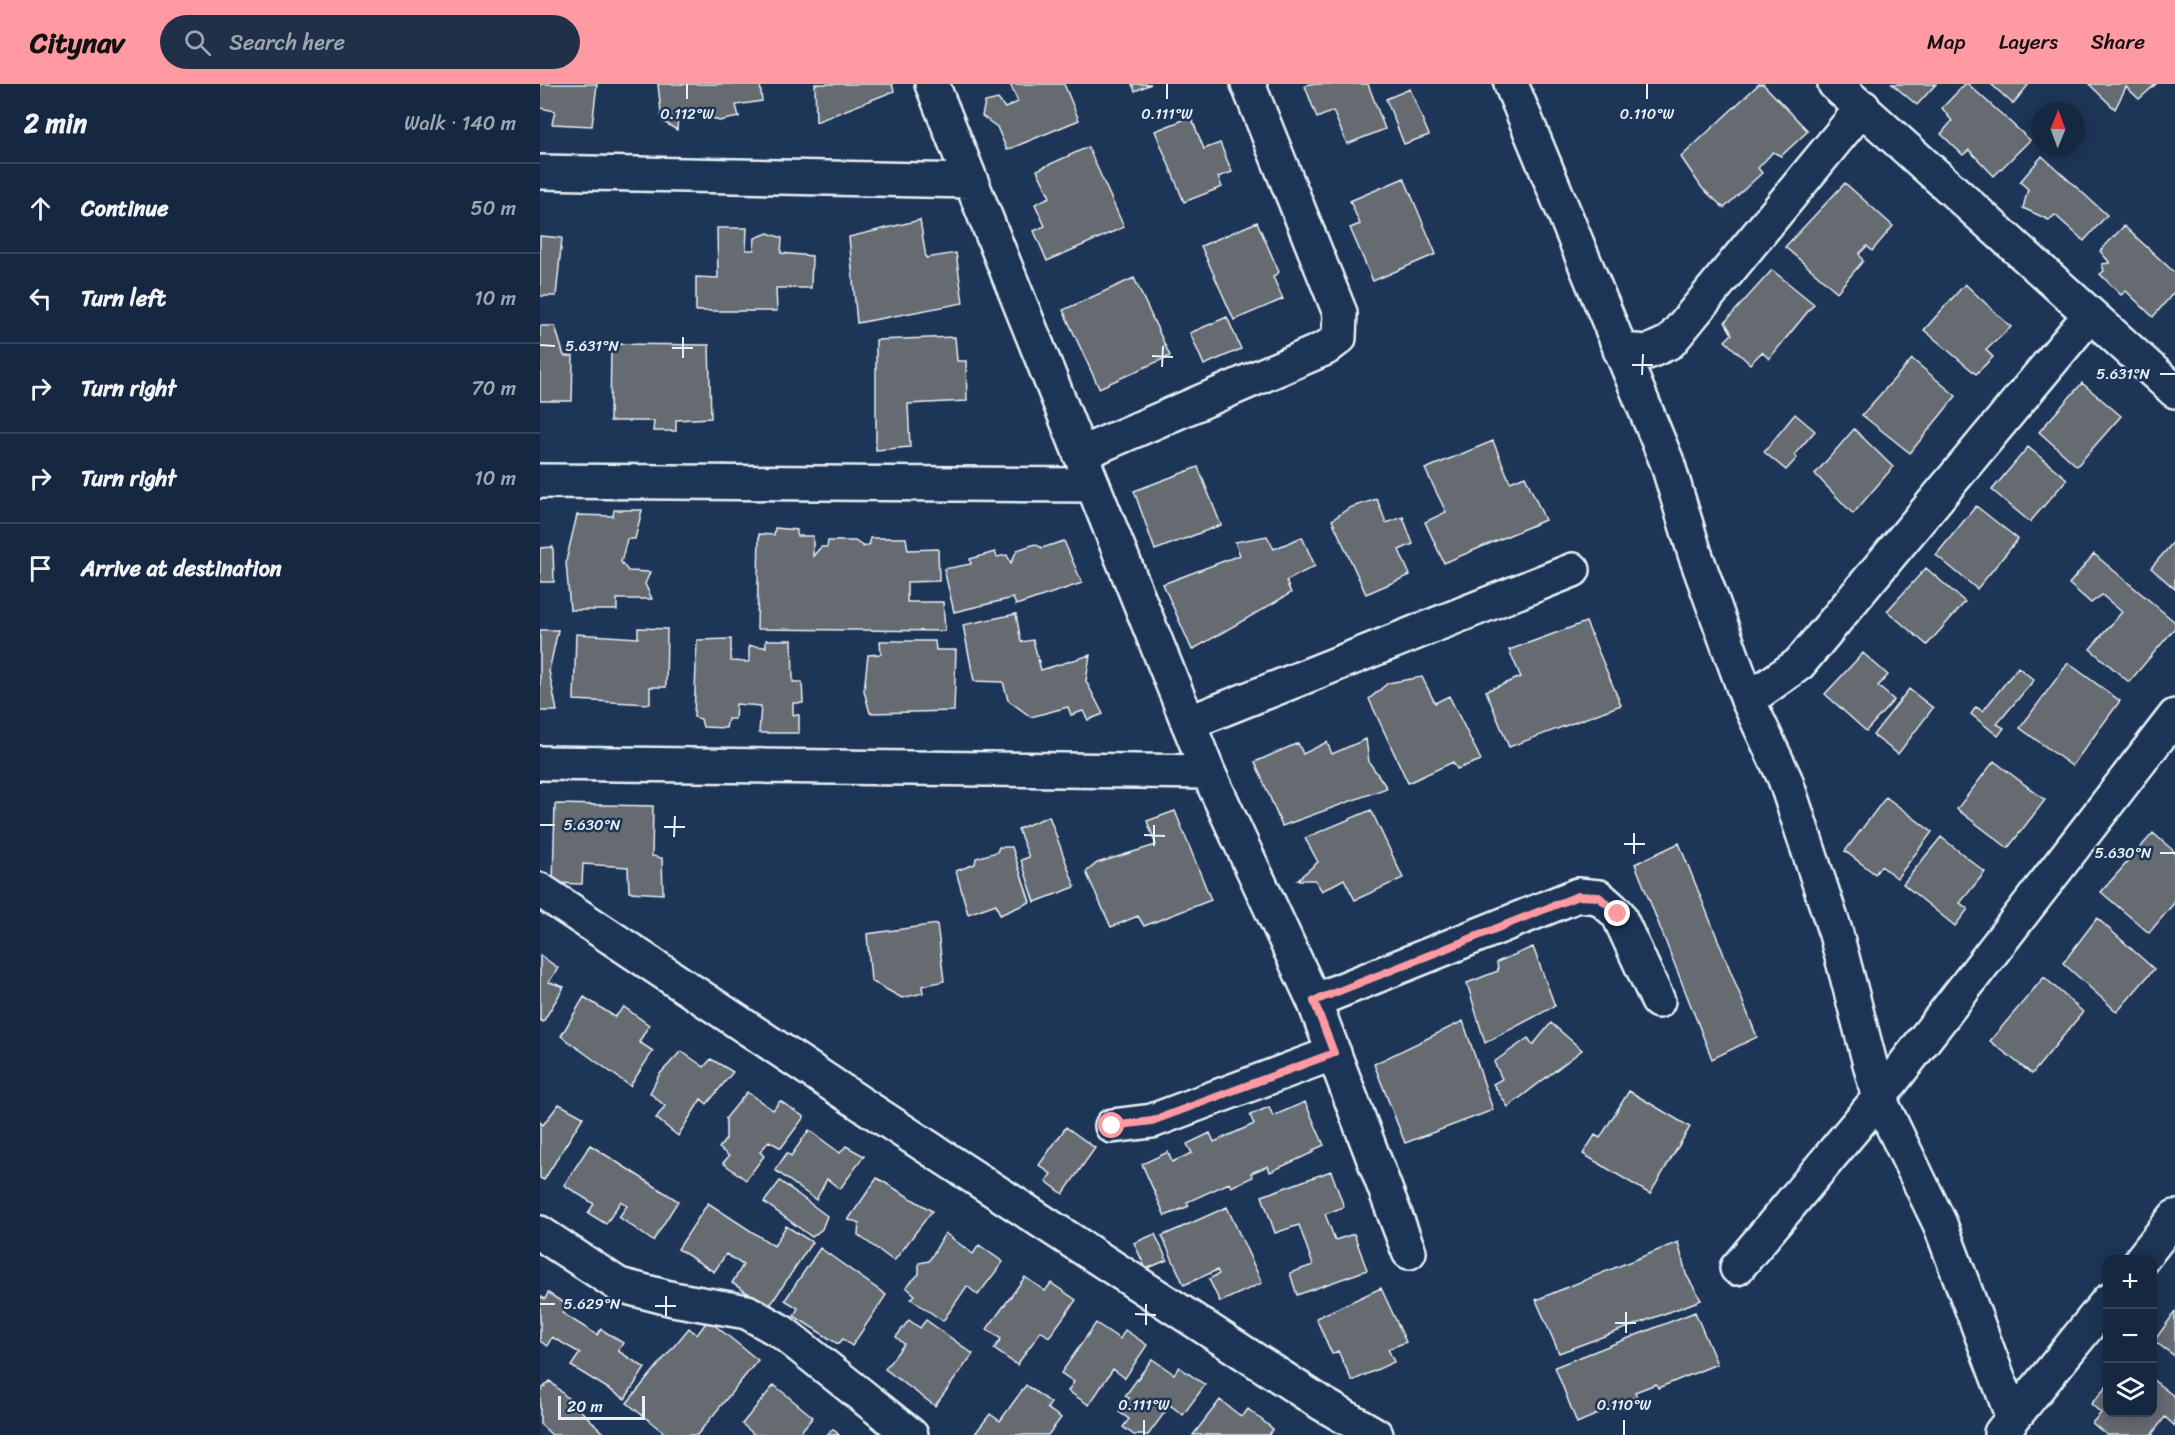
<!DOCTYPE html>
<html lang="en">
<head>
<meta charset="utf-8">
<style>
  :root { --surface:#162841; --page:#1f3048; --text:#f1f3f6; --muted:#9ea6b1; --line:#35445a; --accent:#ff9aa2 }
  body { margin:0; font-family:Sriracha,sans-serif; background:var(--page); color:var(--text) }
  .controls { position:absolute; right:18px; bottom:18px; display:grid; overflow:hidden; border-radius:12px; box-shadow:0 3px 15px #0003 }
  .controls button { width:54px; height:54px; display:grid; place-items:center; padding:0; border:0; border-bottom:2px solid var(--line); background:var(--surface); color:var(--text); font:30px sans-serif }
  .compass { position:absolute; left:1491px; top:18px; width:54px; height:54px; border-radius:50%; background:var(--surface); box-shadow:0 3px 15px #0003; rotate:1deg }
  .scale { position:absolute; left:18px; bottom:15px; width:87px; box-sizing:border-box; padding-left:6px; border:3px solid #e8f1f8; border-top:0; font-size:16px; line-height:21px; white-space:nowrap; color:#e8f1f8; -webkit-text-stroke:4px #1d3557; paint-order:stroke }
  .stop { position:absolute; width:18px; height:18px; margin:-14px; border:4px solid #ff9aa2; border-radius:50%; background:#fff }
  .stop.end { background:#ff9aa2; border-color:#fff; box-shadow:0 2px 6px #0008 }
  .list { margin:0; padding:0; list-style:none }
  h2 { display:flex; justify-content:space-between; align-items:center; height:78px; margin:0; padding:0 24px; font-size:26px }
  h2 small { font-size:20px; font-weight:400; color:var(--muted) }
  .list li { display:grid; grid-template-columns:39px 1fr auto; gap:18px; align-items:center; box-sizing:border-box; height:90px; padding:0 24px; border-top:2px solid var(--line) }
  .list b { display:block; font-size:22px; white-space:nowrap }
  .list em { font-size:20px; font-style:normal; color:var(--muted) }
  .icon { flex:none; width:33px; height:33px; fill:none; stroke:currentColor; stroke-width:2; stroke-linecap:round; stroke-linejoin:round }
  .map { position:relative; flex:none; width:1635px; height:1351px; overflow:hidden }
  header { display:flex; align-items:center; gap:36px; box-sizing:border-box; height:84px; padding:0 30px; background:var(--accent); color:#111 }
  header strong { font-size:28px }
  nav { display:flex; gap:33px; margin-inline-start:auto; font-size:21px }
  .search { width:420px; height:54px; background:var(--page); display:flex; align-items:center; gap:15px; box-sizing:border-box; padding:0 21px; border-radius:33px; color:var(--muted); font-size:22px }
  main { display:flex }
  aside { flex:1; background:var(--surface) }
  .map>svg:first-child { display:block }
</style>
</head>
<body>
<header>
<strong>Citynav</strong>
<div class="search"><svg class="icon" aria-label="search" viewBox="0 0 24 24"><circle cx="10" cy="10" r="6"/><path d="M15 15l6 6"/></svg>Search here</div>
<nav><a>Map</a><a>Layers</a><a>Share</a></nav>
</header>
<main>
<aside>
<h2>2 min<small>Walk · 140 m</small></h2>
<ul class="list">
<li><svg class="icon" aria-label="ahead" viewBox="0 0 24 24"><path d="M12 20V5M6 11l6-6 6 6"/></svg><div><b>Continue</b></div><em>50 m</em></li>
<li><svg class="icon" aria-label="left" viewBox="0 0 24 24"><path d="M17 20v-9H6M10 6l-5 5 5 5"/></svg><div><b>Turn left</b></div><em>10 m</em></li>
<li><svg class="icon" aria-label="right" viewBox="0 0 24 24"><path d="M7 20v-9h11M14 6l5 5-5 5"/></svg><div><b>Turn right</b></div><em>70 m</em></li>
<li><svg class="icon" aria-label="right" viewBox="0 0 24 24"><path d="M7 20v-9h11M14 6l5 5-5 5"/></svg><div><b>Turn right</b></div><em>10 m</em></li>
<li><svg class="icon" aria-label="arrive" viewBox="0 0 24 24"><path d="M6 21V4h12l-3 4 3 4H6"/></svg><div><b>Arrive at destination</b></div></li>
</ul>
</aside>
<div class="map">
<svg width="1635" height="1351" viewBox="0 0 1635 1351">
  <rect width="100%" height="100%" fill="#1d3557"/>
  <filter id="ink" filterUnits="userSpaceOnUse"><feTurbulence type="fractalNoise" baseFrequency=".0167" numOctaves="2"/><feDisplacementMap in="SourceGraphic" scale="12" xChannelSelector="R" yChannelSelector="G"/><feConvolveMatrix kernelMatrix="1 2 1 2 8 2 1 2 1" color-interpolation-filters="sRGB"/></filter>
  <g filter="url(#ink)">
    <path fill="#666a71" stroke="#e8f1f8" stroke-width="1.5" d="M0,0H57L52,42L12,40L15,27L0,24Z
      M118,0H220L222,17L196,21L199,33L179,37L162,29L138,30L137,46L122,37Z
      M275,0H352L354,7L276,38Z
      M470,0H524L539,36L467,66L457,43L442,32L445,18L458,15L465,24L478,18Z
      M592,0H611L595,7Z
      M769,0H828L845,45L807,60L793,27L777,34L765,2Z
      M1219,0H1223L1268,47L1241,72L1233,68L1218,84L1222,89L1184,124L1162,104L1141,73Z
      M1352,0H1396L1377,21Z
      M1425,0H1428L1490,56L1454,92L1429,66L1423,71L1401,50L1412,37L1402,24Z
      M1451,0H1489L1473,20Z
      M1549,0H1616L1599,15L1586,3L1575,25Z
      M870,5L889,51L864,60L846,15Z
      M651,33L664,65L680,59L692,88L678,93L682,103L644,118L615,47Z
      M548,63L584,143L507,177L494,147L505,142L495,120L510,113L497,86Z
      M1502,72L1567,131L1544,157L1515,131L1509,136L1483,124L1488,105L1480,98Z
      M864,94L896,170L833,197L810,144L820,140L810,117Z
      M1305,99L1353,142L1332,167L1327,162L1319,170L1323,177L1297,208L1245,163Z
      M380,136L386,174L416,169L423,219L317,239L309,153Z
      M717,138L739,188L733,193L743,215L694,236L661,162Z
      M1584,142L1635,189V207L1613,233L1586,207L1581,211L1560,190L1564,187L1562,180L1570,179L1560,167Z
      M177,144H207L206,166H214L215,154L228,149L242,154L241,169L272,172L271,204H236L237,227H156V193L178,194Z
      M0,152L22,154L16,212H0Z
      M1232,186L1274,220L1229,275L1222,268L1210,280L1185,257L1192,250L1185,238Z
      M594,194L630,272L559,304L523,226Z
      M1425,200L1471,243L1446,266L1453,273L1436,290L1384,246Z
      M687,233L701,265L664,281L650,249Z
      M0,242H15L24,272H33L32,317H0Z
      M415,253L417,277H426L427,317L368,320L370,363L336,366V256Z
      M71,260L169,261L171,334L136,336V347H113L114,337H70Z
      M1372,275L1416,312L1370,369L1322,331Z
      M1542,299L1581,332L1537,382L1499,348Z
      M1255,330L1275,347L1254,371L1257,374L1246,386L1224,368Z
      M1314,345L1353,383L1313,430L1275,390Z
      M953,357L970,398L985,392L1005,436L904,479L885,438L906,428L885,385Z
      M1488,363L1527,395L1490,438L1452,406Z
      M658,383L681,441L615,466L594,407Z
      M837,415L846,439L863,433L873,460L859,466L870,491L826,510L792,436L809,424Z
      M1436,422L1478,455L1437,505L1396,471Z
      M74,426H102L95,455H87L81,478L88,487L110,488L105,500L112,515H77V526H30L26,477L37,431L73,432Z
      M235,444L257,446V452H273V472L281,463H287L288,457H315L324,463L330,460V454H366L368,466L398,465L399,497L367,498V518H403L405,547L217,545L219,450L234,451Z
      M727,452L734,465L762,453L775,482L746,497L751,509L652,566L623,500L700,471L695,458Z
      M1635,456V505L1611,484Z
      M524,457L542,499L476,521L473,514L414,528L404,485L431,480L430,475L455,468L457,473L467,471L471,479L477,466L495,460L502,464Z
      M13,463L14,498H0V464Z
      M1554,470L1635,538V544L1589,598L1550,565L1582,528L1562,511L1551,519L1529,500Z
      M1386,484L1425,518L1387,561L1347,527Z
      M476,530L481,558L493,556L501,586L550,571L546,597L563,630L548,636L543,627L531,631L528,623L491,633L468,616L463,598L434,597L423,541Z
      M1046,538L1081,621L969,663L946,607L981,593L969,566Z
      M98,544L127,545L126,603H110V620L34,616L36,550L98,554Z
      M0,546H18L9,587L17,627H0Z
      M191,555V577L209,578V562L226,563V556H252L253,598H262L263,619H253V631H259V649H219L221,622L196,620L195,635H188L186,644L163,643L161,635L154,633L157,556Z
      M340,557H395L396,566H416L414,627L330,629L324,607L328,571L341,570Z
      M1323,569L1348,591L1338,602L1354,616L1326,647L1285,610Z
      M1528,579L1580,617L1532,682L1480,644Z
      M1478,583L1494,596L1457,640L1464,644L1458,652L1431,630L1436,623L1443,627Z
      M882,593L895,619L909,612L941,676L917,685L913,678L868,699L829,615L848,599Z
      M1369,605L1393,624L1358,670L1333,651Z
      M826,655L829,678L847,704L742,742L715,678L758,659L763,670L787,658L792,670Z
      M1454,677L1505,716L1468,764L1417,725Z
      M1346,713L1392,748L1357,794L1341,782L1335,790L1305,767Z
      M15,720L113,722L112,772L122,774L123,810L89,808L88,783L43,780L42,800L13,799Z
      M831,726L863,794L815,816L804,795L782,807L775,796H757L778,778L765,754Z
      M635,727L671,816L604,842L598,832L571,843L546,788L557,779L616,761L607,737Z
      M509,732L535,803L495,818L481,776L489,773L478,745Z
      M1613,749L1635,768V818L1609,849L1561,808Z
      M1401,753L1445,788L1420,819L1428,825L1415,842L1363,800Z
      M1139,759L1217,953L1172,975L1095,780Z
      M459,763H472L490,818L460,831L456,820L428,830L416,787L435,780L436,774L457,768Z
      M1557,834L1614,885L1577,928L1523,879Z
      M397,840L404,897L382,902L383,909L362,914L331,897L327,850Z
      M993,863L1015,922L945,959L927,899L958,887L957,878Z
      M0,871L18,884L9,898L24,903L3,938L0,936Z
      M1504,893L1543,928L1492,990L1450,957Z
      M44,913L75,933L84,923L109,941L99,958L113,967L90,1002L21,952Z
      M923,937L953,1026L865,1059L834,980Z
      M1011,939L1042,966L968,1023L953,1000L962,995L954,978L988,954L993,961Z
      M141,967L164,983L171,975L193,988L167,1020L161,1015L138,1052L116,1034L125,1022L110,1009L119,991Z
      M1089,1007L1150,1043L1110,1110L1043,1070L1055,1051L1060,1054Z
      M207,1008L233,1026L240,1017L264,1033L241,1064L229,1057L220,1068L224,1072L206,1096L183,1079L189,1072L179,1064L186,1055V1034Z
      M765,1018L784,1061L773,1066L774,1068L730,1088L728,1082L711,1089L713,1093L691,1103L689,1099L647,1118L649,1122L625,1132L602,1080L628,1068L632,1078L652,1069L647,1060L670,1049L674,1058L714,1040L710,1031L729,1023L733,1032Z
      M19,1020L43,1033L4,1096L0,1094V1038L3,1041Z
      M526,1043L555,1064L523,1110L506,1097L511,1090L499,1081Z
      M269,1046L300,1069L306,1062L324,1072L300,1105L287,1095L276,1116L235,1086L247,1069L251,1072Z
      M50,1061L138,1117L113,1157L79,1133L87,1122L81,1117L66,1140L48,1129L54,1120L24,1101Z
      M791,1087L804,1123L785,1130L795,1156L814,1150L827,1186L757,1211L750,1189L773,1181L759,1141L735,1149L722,1112Z
      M337,1094L392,1127L354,1177L318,1151L319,1138L308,1136Z
      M240,1097L287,1132L282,1145L272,1153L224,1118Z
      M168,1119L234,1162L246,1142L272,1158L229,1223L192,1199L203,1181L186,1170L174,1188L138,1165Z
      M687,1123L722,1199L680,1218L669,1195L679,1190L677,1186L644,1201L622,1152Z
      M405,1149L433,1170L439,1161L463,1178L438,1211L427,1202L403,1237L371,1215L375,1211L366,1203L379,1190V1179L389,1177Z
      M615,1150L627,1176L606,1185L594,1159Z
      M1138,1158L1146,1190L1161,1216L1019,1269L996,1216Z
      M280,1164L346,1211L312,1262L303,1255L298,1260L254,1232L258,1224L245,1216Z
      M485,1193L505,1207L511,1199L536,1216L509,1253L501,1247L477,1281L454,1265L461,1255L447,1245Z
      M841,1204L866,1258L848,1265L854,1278L812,1297L798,1267L792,1270L776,1234Z
      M8,1209L27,1221L22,1229L57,1251L61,1245L83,1259L78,1267L105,1284L85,1315L31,1282L40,1269L12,1253L7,1262L0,1257V1212L5,1215Z
      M1155,1228L1177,1280L1118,1304L1116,1300L1095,1308L1097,1313L1037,1339L1015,1283Z
      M1635,1228V1272L1614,1257Z
      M168,1236L218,1276L157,1351H127L87,1319L149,1244L157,1251Z
      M369,1236L380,1244L386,1236L433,1270L395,1322L345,1285L364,1260L356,1253Z
      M556,1239L580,1255L585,1246L607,1261L585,1294L573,1285L549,1321L528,1307L534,1298L521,1289Z
      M612,1275L634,1290L639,1283L665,1301L643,1331L630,1321L608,1351H594L583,1343L589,1335L579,1328L589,1314L585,1312Z
      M1612,1295L1635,1313V1342L1625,1333L1612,1350L1614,1351H1567L1552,1339L1561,1329L1551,1320L1568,1301V1328H1612Z
      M10,1297L66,1351H12L0,1340V1307Z
      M234,1301L273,1333L258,1351H215L202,1340Z
      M486,1301L511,1319L507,1324L521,1334L508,1351H434L450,1330L460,1337Z
      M680,1316L702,1333L708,1325L733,1345L729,1351H653Z
      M293,1345L299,1351H287Z"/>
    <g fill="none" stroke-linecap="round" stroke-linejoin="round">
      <defs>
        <path id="minor" d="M392,0L668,688L774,917L869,1168
          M971,0L1127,378L1155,470L1208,616L1245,695L1296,850L1339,1014L1400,1140L1473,1334
          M1295,0L1635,307
          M0,88L431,97
          M1080,266L1108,268L1130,258L1323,23
          M540,370L786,264L799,254L800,229L708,0
          M0,397L553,401
          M1208,616L1259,580L1549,232
          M648,639L1033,486
          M0,679L668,688
          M0,806L320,1019L781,1319L836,1351
          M774,917L1038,811L1059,813L1078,830L1118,917
          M572,1042L612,1037L794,969
          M0,1149L79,1201L133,1215L207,1228L242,1248L371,1351
          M1601,1176L1635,1133
          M1197,1184L1339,1014L1635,632
          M1461,1349L1568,1217"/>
      </defs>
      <use href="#minor" stroke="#e8f1f8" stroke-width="38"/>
      <use href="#minor" stroke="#1d3557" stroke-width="33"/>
    </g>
  </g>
  <g fill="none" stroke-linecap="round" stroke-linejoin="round" filter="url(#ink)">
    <path stroke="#ff9aa2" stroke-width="8" d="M572,1042L612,1037L794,969L774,917L1038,812L1059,813L1078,830"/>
  </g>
  <path fill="none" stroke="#e8f1f8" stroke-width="2" d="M147,15V0M627,15V0M1107,15V0M0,261L15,262M132,264H153M612,272L633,273M143,274V253M1092,281H1113M622,283L623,262M1620,290H1635M1102,291L1103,270M0,741H15M124,743H145M604,751L625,752M134,753L135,732M1084,760H1105M614,762V741M1620,769H1635M1094,770V749M0,1220H15M115,1222H136M595,1230L616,1231M126,1232V1212M1075,1239H1096M606,1241V1220M1086,1249V1228M604,1351V1336M1084,1351V1336"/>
  <g font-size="15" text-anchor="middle" fill="#e8f1f8" stroke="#1d3557" stroke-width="5" stroke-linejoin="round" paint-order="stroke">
    <text x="147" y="35">0.112°W</text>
    <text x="627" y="35">0.111°W</text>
    <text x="1107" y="35">0.110°W</text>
    <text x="52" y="267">5.631°N</text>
    <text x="1583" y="295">5.631°N</text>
    <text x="52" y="746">5.630°N</text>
    <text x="1583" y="774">5.630°N</text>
    <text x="52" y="1225">5.629°N</text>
    <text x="604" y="1326">0.111°W</text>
    <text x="1084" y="1326">0.110°W</text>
  </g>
</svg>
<div class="controls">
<button>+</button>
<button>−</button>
<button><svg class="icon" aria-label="layers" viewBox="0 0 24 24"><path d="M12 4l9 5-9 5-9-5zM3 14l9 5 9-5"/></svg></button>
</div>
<svg class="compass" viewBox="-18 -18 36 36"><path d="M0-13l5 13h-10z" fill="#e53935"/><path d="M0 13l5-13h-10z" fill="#9ea6b1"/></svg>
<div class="scale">20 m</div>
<div class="stop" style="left:572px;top:1042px"></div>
<div class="stop end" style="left:1078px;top:830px"></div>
</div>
</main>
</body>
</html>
